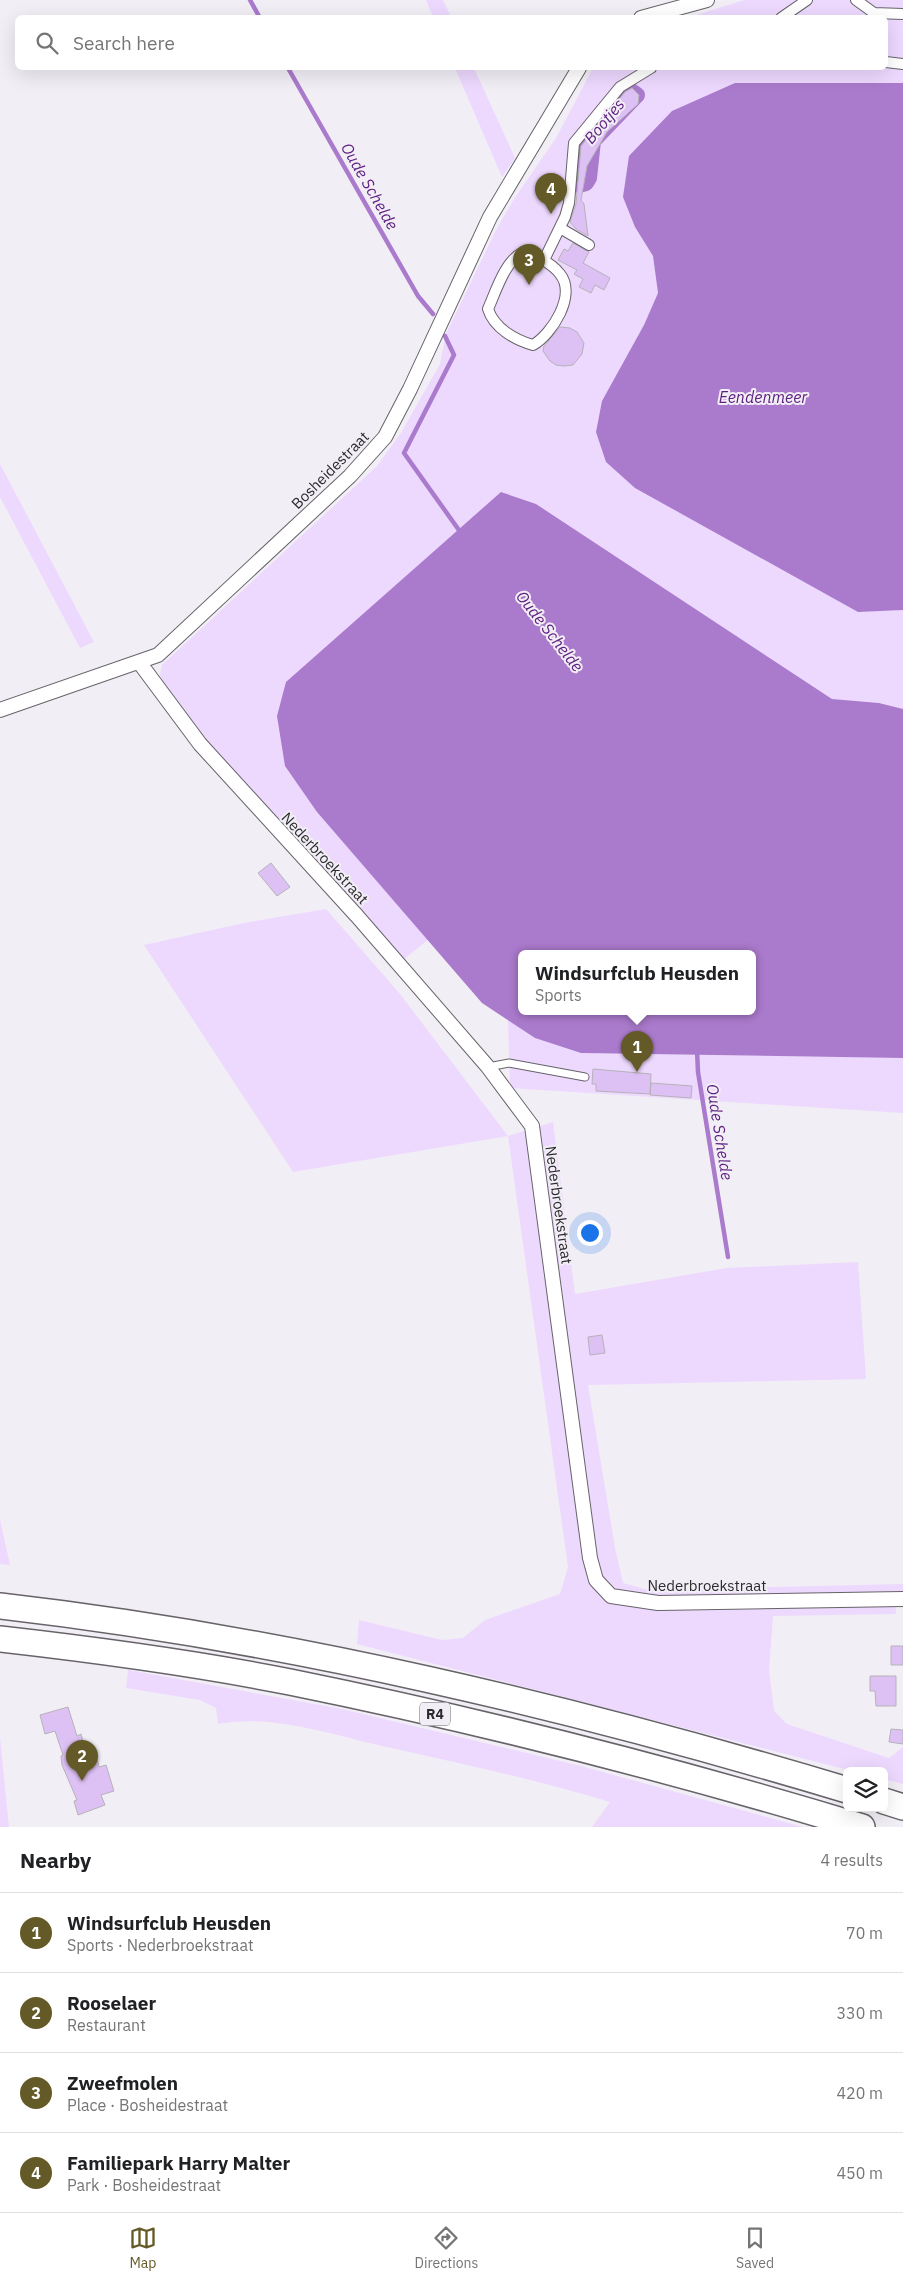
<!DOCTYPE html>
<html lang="en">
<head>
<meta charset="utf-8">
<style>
  :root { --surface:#fff; --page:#f2f2f2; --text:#202124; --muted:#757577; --line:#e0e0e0; --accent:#635a27 }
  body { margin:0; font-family:"IBM Plex Sans",sans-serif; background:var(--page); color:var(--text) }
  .controls { position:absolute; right:15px; bottom:15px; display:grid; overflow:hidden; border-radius:8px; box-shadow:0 5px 20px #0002 }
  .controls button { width:45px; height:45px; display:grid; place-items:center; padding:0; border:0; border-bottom:1px solid var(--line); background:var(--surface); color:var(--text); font:25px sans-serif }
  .you { position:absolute; left:589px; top:1232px; width:18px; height:18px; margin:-12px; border:4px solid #fff; border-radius:50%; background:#1a73e8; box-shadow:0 0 0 8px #1a73e833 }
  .badge { display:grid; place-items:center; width:32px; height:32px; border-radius:50%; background:var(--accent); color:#fff; font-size:16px; font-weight:700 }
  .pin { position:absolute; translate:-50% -41px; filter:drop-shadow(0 1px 2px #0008) }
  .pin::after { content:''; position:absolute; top:26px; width:18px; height:15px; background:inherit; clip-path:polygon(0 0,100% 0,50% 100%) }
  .popup { position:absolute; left:518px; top:950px; width:238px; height:65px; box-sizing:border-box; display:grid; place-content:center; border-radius:8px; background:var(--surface); filter:drop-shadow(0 1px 4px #0005); font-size:16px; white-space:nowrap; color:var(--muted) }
  .popup b { font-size:19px; color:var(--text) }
  .popup::after { content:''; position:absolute; left:50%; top:100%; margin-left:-10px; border:10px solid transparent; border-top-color:var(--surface) }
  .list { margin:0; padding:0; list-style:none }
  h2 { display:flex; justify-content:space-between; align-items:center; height:65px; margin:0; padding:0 20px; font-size:21px }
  h2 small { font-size:16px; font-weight:400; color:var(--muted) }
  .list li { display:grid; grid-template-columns:32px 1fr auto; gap:15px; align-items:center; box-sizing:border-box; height:80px; padding:0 20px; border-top:1px solid var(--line) }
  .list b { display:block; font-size:19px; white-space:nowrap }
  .list p { margin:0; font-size:16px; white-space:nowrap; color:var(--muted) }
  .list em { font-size:16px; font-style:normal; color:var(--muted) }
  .icon { flex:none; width:28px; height:28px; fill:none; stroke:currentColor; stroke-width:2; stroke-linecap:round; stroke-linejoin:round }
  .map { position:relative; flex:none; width:903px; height:1827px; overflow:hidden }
  .search { position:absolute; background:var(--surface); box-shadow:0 5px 20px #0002; left:15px; right:15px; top:15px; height:55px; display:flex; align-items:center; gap:12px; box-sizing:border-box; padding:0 18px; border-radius:8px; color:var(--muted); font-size:19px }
  .sheet { height:385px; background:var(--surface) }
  nav { display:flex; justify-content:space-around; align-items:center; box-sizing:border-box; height:70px; border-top:1px solid var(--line); background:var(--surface); font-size:14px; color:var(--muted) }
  nav a { display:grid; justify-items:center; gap:2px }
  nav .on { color:var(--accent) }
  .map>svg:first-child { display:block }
</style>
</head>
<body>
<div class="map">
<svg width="903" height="1827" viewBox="0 0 903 1827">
  <rect width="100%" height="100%" fill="#f2eef6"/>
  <path fill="#edd8fe" d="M426,0H443L451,17H433Z
    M744,0H903V83H735L635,227L653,256L658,293L644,325L858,612L903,610V709L879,703L832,699L536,504L501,492L317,812L428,940L404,959L217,753L168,693L160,675L162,665L377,466L401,433L440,364L446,334L496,230L514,199L556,138L593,68H886V18L690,17Z
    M455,68H474L515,158L502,177Z
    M0,464L94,642L80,648L0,497Z
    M326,909L400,994L508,1136L553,1122L575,1294L727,1268L858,1262L866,1379L588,1385L615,1548L623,1583L648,1590L903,1584V1594L895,1595L896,1614L773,1616L769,1670L774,1711L787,1724L889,1758L903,1747V1784L884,1779V1771H852L357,1644L359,1620L442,1640L463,1638L485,1620L560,1594L568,1567L508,1136L293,1172L144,945L244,923Z
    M508,1020L535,1038L581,1053L903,1058V1113L510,1088Z
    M0,1520L10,1565L0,1564Z
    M128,1670L342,1709L581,1766L803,1827H592L610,1802C535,1779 458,1763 382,1746C329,1734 271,1714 218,1724L216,1708L200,1700L126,1688Z
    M0,1737L9,1827H0Z"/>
  <path fill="#aa7acc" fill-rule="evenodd" d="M735,83H903V610L858,612L635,488L606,462L596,432L602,401L644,325L658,293L653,256L635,227L623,197L629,156L672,111Z
    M501,492L536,504L832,699L879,703L903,709V1058L581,1053L535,1038L482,1003L317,812L285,766L277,716L286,682ZM522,953H752V1011H522Z"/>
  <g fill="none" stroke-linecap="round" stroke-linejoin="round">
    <path stroke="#aa7acc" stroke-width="4.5" d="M250,0L260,18
      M288,68L418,296L433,314
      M445,336L454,355L404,453L461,533
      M697,1050L698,1072L728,1257"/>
    <path stroke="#aa7acc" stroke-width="16" d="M630,90L637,95L593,141L589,178L586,183L579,185L583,142L620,97Z"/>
  </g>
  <path fill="#dec1f4" stroke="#b5b2b8" d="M632,88L639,95L638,104L607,132L587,166L581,200L584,204L588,236L576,229L570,222L576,204L581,146L625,92Z
    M573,243L589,252L583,263L610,278L604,290L595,285L591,293L579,287L583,279L574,274L577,270L558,260L564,249L568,251Z
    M560,327L570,328L577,332L584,343L582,354L573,365L564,366L556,365L550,361L543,351L544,346Z
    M271,863L290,887L277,896L258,873Z
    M593,1069L651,1074L650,1094L596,1091V1084H592Z
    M651,1083L692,1086L691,1098L650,1095Z
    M602,1335L605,1353L590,1355L588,1337Z
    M891,1646H903V1665H891Z
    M870,1676H896V1706H876L875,1691H870Z
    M68,1707L77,1736L81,1734L89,1762L97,1759L99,1767L106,1765L114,1791L101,1795L105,1805L78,1815L74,1801L77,1800L62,1765L61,1756L63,1755L55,1731L45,1734L40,1715Z
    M891,1729L903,1730V1744L889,1742Z"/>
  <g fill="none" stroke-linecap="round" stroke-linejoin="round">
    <defs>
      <path id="service" d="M488,1067L509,1063L585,1077"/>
      <path id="pedestrian" d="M856,0L874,13L903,14
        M781,18L807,0
        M886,62L903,64
        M560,228L589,245
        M523,252C536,256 551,262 560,274C577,295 552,334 533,345C515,340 494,328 488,309C496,291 505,261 523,252Z
        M544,260L565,217L569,203L574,143L620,87L651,68"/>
      <path id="minor" d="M641,18L707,0
        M139,662L200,744L357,916L488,1067L532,1126L590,1558L596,1580L611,1596L658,1603L903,1599
        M0,710L158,655L350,476L385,437L410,389L490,217L579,68"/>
      <path id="motorway" d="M0,1606C287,1639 570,1707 847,1790
        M0,1639C97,1650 194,1663 290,1682C482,1721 674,1770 862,1827
        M884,1801L903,1807"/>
    </defs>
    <use href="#service" stroke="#676369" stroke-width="9"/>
    <use href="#pedestrian" stroke="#676369" stroke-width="12"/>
    <use href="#minor" stroke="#676369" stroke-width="16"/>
    <use href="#motorway" stroke="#676369" stroke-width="28"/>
    <use href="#service" stroke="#fff" stroke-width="7"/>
    <use href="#pedestrian" stroke="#fff" stroke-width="10"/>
    <use href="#minor" stroke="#fff" stroke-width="14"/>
    <use href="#motorway" stroke="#fff" stroke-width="25"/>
  </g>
  <g text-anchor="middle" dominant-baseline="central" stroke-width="4" stroke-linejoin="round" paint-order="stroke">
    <rect fill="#f2eef6" stroke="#676569" stroke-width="1" x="420" y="1702.5" width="30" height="23" rx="4"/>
    <g font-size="14" font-weight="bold" fill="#2c2a2d">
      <text x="435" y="1714">R4</text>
    </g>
    <g font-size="15" fill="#2c2a2d" stroke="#f2eef6">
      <text transform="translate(330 470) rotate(-45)">Bosheidestraat</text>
      <text transform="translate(325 858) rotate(47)">Nederbroekstraat</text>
      <text transform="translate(559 1205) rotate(82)">Nederbroekstraat</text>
      <text x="707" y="1585">Nederbroekstraat</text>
    </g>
    <g font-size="16" font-style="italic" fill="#5e2081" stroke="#f2eef6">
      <text transform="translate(604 121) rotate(-50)">Bootjes</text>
      <text transform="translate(370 186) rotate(60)">Oude Schelde</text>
      <text x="763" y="397">Eendenmeer</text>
      <text transform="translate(550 631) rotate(52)">Oude Schelde</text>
      <text transform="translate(720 1132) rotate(81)">Oude Schelde</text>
    </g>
  </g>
</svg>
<div class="controls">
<button><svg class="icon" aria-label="layers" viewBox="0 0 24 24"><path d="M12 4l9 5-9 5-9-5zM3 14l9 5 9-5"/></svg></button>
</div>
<div class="you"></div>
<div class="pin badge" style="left:637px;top:1072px">1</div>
<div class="popup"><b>Windsurfclub Heusden</b>Sports</div>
<div class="pin badge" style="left:82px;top:1781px">2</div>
<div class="pin badge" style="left:529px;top:285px">3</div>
<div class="pin badge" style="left:551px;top:214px">4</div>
<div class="search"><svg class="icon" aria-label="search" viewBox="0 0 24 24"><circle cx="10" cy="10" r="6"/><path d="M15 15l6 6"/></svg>Search here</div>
</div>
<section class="sheet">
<h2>Nearby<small>4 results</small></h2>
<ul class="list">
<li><span class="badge">1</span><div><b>Windsurfclub Heusden</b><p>Sports · Nederbroekstraat</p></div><em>70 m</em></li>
<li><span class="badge">2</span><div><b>Rooselaer</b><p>Restaurant</p></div><em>330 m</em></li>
<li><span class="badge">3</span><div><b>Zweefmolen</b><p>Place · Bosheidestraat</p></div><em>420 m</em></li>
<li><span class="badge">4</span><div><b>Familiepark Harry Malter</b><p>Park · Bosheidestraat</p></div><em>450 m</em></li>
</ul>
</section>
<nav>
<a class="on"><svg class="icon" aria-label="map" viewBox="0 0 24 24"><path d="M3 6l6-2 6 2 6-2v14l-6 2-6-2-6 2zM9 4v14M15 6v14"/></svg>Map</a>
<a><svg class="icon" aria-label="directions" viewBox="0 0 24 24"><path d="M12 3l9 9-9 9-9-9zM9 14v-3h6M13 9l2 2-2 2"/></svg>Directions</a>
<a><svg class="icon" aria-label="saved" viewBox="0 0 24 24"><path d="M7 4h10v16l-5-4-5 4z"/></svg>Saved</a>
</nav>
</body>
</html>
